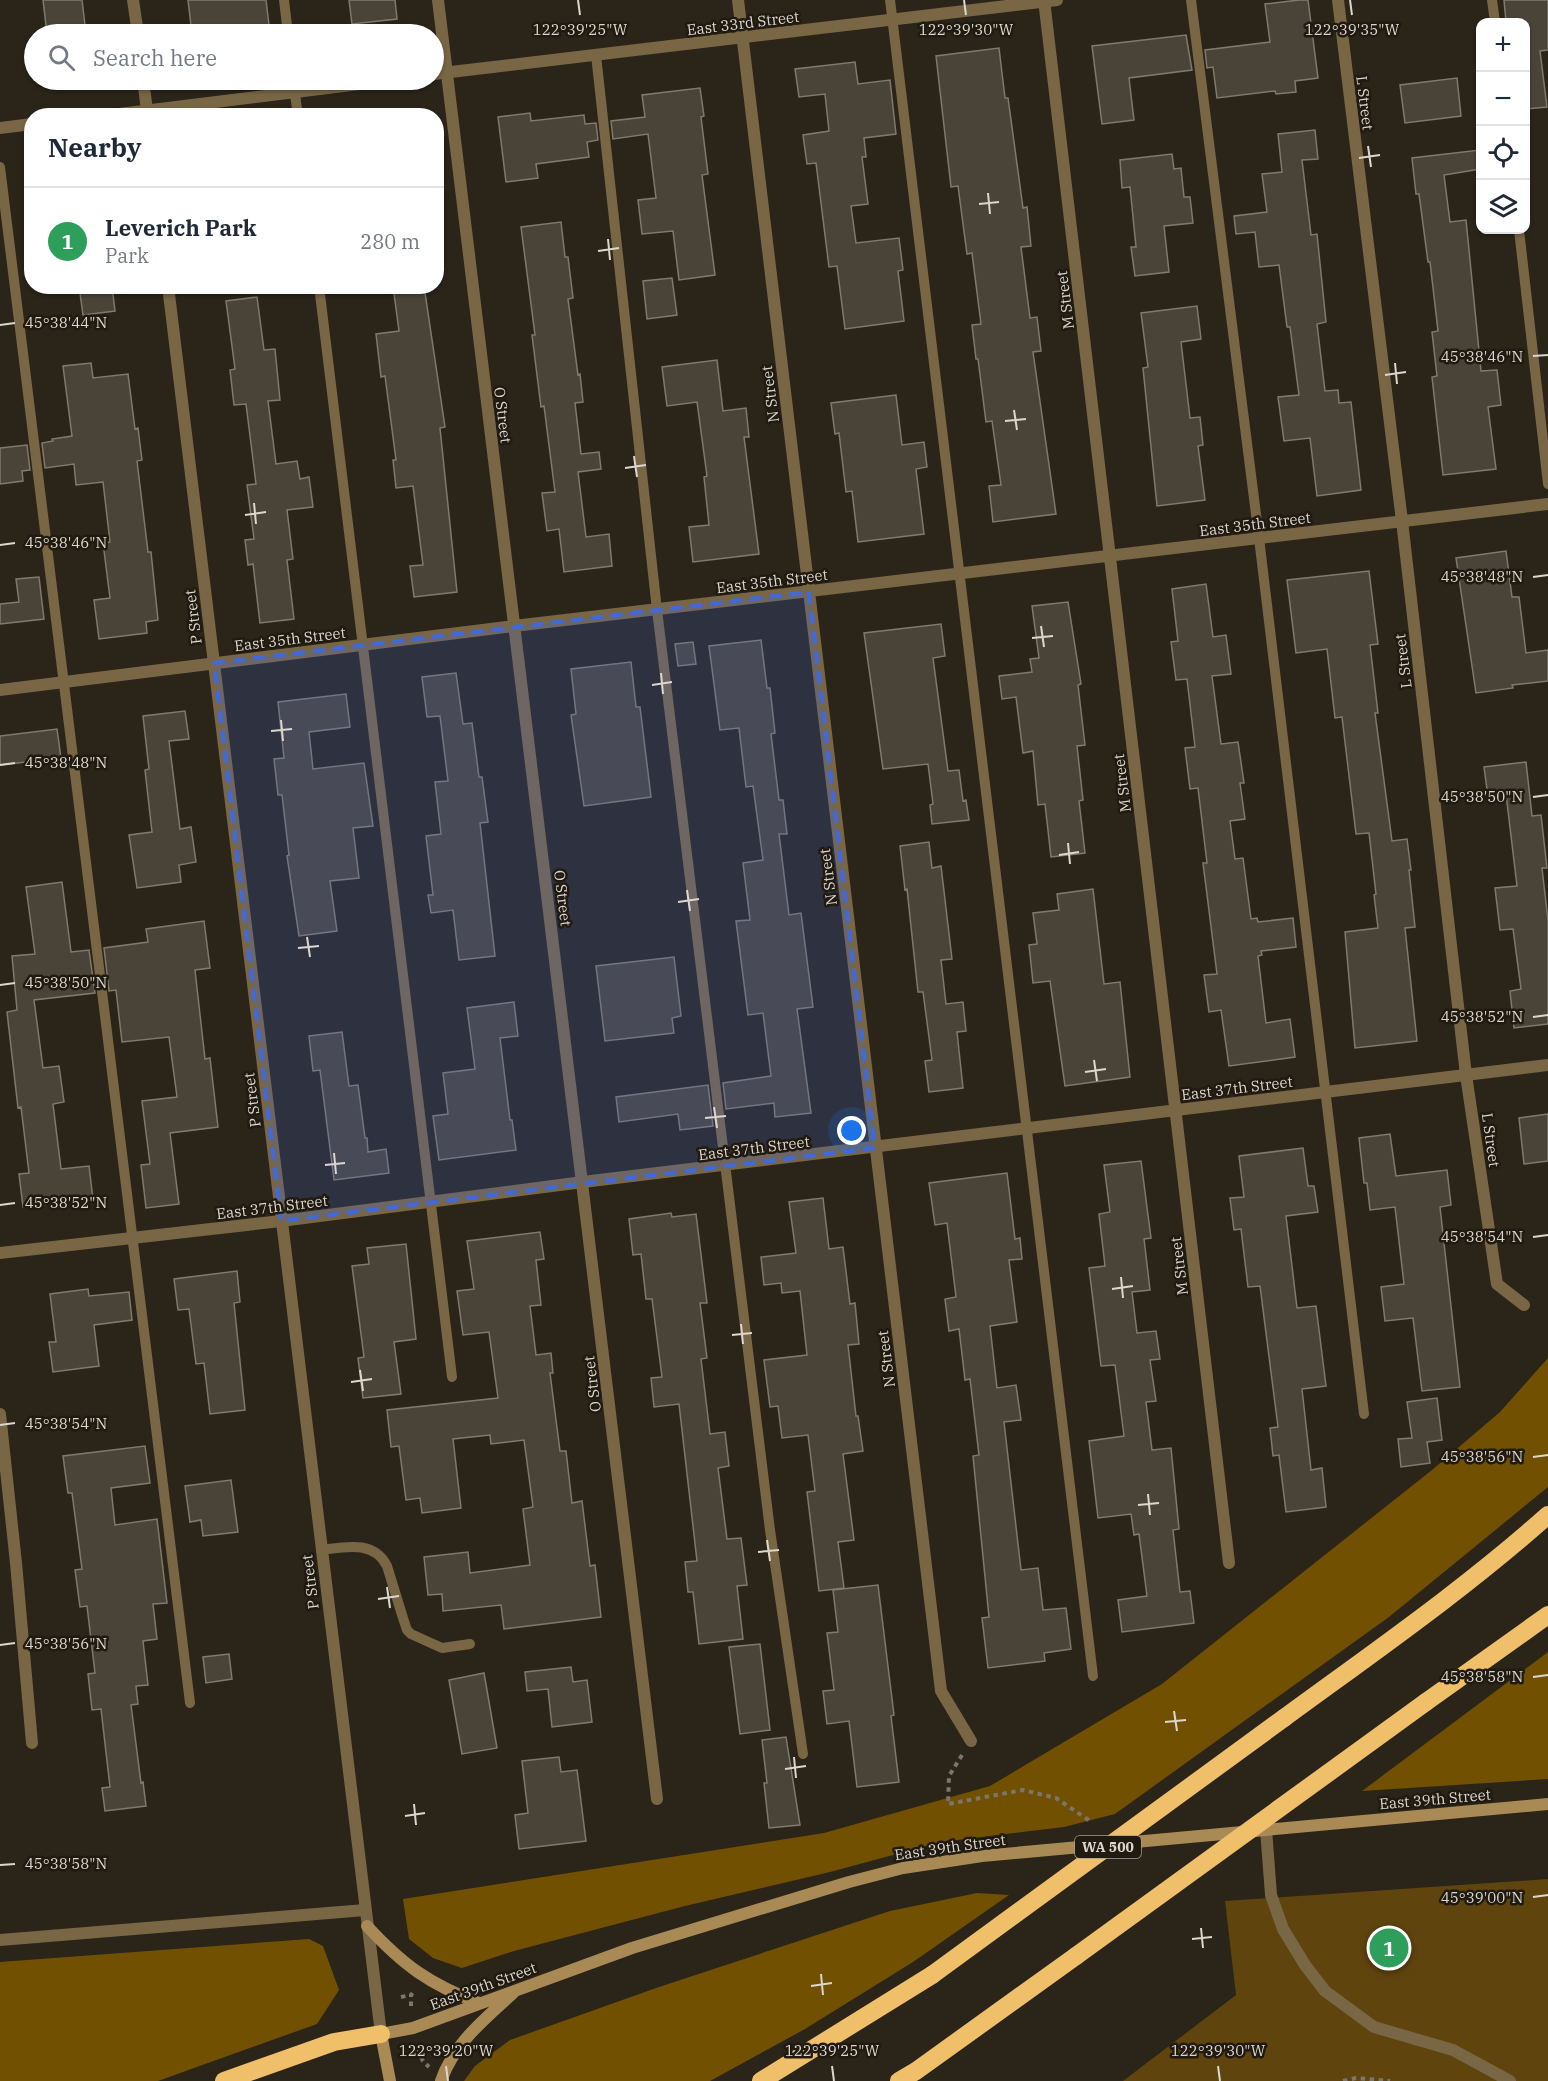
<!DOCTYPE html>
<html lang="en">
<head>
<meta charset="utf-8">
<style>
  :root { --surface:#fff; --page:#f2f2f3; --text:#1f2937; --muted:#747a83; --line:#e0e1e3; --accent:#516990 }
  body { margin:0; font-family:"IBM Plex Serif",serif; background:var(--page); color:var(--text) }
  .controls { position:absolute; right:18px; top:18px; display:grid; overflow:hidden; border-radius:12px; box-shadow:0 2px 4px #0004 }
  .controls button { width:54px; height:54px; display:grid; place-items:center; padding:0; border:0; border-bottom:2px solid var(--line); background:var(--surface); color:var(--text); font:30px sans-serif }
  .you { position:absolute; left:852px; top:1131px; width:21px; height:21px; margin:-15px; border:4px solid #fff; border-radius:50%; background:#1a73e8; box-shadow:0 0 0 9px #1a73e833 }
  .badge { display:grid; place-items:center; width:39px; height:39px; border-radius:50%; background:var(--accent); color:#fff; font-size:20px; font-weight:700 }
  .pin { position:absolute; translate:-50% -50%; border:3px solid #fff; box-shadow:0 2px 6px #0006 }
  .list { margin:0; padding:0; list-style:none }
  h2 { display:flex; justify-content:space-between; align-items:center; height:78px; margin:0; padding:0 24px; font-size:26px }
  h2 small { font-size:20px; font-weight:400; color:var(--muted) }
  .list li { display:grid; grid-template-columns:39px 1fr auto; gap:18px; align-items:center; box-sizing:border-box; height:108px; padding:0 24px; border-top:2px solid var(--line) }
  .list b { display:block; font-size:22px; white-space:nowrap }
  .list p { margin:0; font-size:20px; white-space:nowrap; color:var(--muted) }
  .list em { font-size:20px; font-style:normal; color:var(--muted) }
  .icon { flex:none; width:33px; height:33px; fill:none; stroke:currentColor; stroke-width:2; stroke-linecap:round; stroke-linejoin:round }
  .map { position:relative; flex:none; width:1548px; height:2081px; overflow:hidden }
  .search { position:absolute; background:var(--surface); box-shadow:0 2px 4px #0004; left:24px; top:24px; width:420px; height:66px; display:flex; align-items:center; gap:15px; box-sizing:border-box; padding:0 21px; border-radius:33px; color:var(--muted); font-size:22px }
  .panel { position:absolute; background:var(--surface); box-shadow:0 2px 4px #0004; left:24px; top:108px; width:420px; height:186px; border-radius:24px }
  .map>svg:first-child { display:block }
</style>
</head>
<body>
<div class="map">
<svg width="1548" height="2081" viewBox="0 0 1548 2081">
  <rect width="100%" height="100%" fill="#2a2419"/>
  <path fill="#5f440e" d="M1548,1879V2081H1123L1236,1995L1225,1901Z"/>
  <path fill="#725001" d="M1548,1358V1487L1389,1617L1115,1814L1064,1827L941,1842L830,1872L685,1906L514,1951L462,1968L433,1958L409,1939L403,1899L824,1833L990,1786L1162,1684L1432,1470L1500,1412Z
    M1548,1652V1779L1362,1791Z
    M977,1893L1009,1895L913,1962L805,2029L710,2081H464L475,2066L510,2040L659,1987L890,1911Z
    M309,1939L323,1946L339,1990L317,2024L158,2081H0V1962Z"/>
  <path fill="#4a4337" stroke="#81796c" stroke-width="1.5" d="M43,0H82L86,34H47Z
    M188,0H266L270,34H192Z
    M349,0H395L397,19L352,24Z
    M1299,0H1308L1318,78L1295,81L1296,92L1276,94L1275,91L1217,98L1213,67L1207,68L1205,50L1270,42L1265,4Z
    M1504,0H1548V50L1540,51L1547,107L1526,109V22H1506Z
    M1186,35L1192,70L1129,78L1134,120L1102,124L1092,46Z
    M999,48L1005,98H1008L1023,208L1027,207L1031,246L1021,247L1030,318L1037,317L1041,351L1033,352L1056,514L993,522L989,486L1001,485L992,421L986,422L978,359H976L972,325L981,324L972,253L967,254L958,186L951,187L936,56Z
    M855,62L858,84L890,80L896,134L864,138L866,157H862L868,204L851,206L856,243L899,238L903,270L898,271L904,321L845,329L837,266L829,267L816,163L807,164L803,135L829,131L825,94L799,97L795,69Z
    M1457,78L1461,116L1405,123L1400,85Z
    M700,88L704,116L701,117L708,174L702,175L715,275L679,280L673,231L642,234L638,200L656,198L648,134L613,139L611,121L645,117L642,95Z
    M530,113L531,121L584,115L585,124L596,123L598,140L587,142L589,157L536,164L538,178L506,182L498,117Z
    M1315,130L1318,159L1302,160L1311,235L1317,234L1326,322L1317,324L1325,391L1338,390L1339,403L1351,402L1361,490L1317,496L1310,438L1284,441L1278,397L1299,395L1290,327H1287L1279,265L1259,267L1255,232L1236,234L1234,216L1267,212L1262,174L1282,172L1278,134Z
    M1480,150V169L1444,175L1450,222L1466,220L1481,371L1497,370L1501,405L1488,407L1496,469L1443,475L1432,377L1437,376L1432,332L1438,331L1430,262H1428L1419,194H1416L1412,158Z
    M1172,154L1174,169L1181,168L1184,197H1190L1193,223L1164,226L1169,272L1135,276L1131,247H1136L1130,187L1122,188L1120,160Z
    M561,222L565,257H568L573,298L568,299L578,375L580,374L583,402L575,403L581,454L599,452L601,469L578,472L586,537L609,534L612,566L564,572L559,529L547,531L542,493L555,492L544,406L541,407L532,335H535L521,227Z
    M672,278L677,315L647,319L643,281Z
    M79,286H112L115,311L83,315Z
    M393,286H424L445,427L440,428L457,592L414,597L410,566L423,565L413,486L396,488L393,460H396L385,376L381,377L376,334L399,331Z
    M257,297L264,350L275,349L280,400L268,401L276,464L297,461L300,479L309,477L313,507L287,510L293,559L287,560L294,619L260,623L253,564L248,565L245,540L254,539L247,485L256,484L246,404L234,405L230,370L235,369L226,301Z
    M1197,306L1201,339L1181,342L1190,418L1200,417L1203,445L1198,446L1205,500L1157,506L1143,368L1148,367L1141,313Z
    M717,360L723,411L746,408L749,437H744L759,554L693,562L689,527L709,525L704,477L707,476L697,402L667,406L662,367Z
    M91,363L93,378L128,374L135,429L138,428L142,460L137,461L148,552H151L158,620L146,622L147,633L99,639L94,600L110,598L103,543L110,542L103,482L76,485L74,464L45,468L42,443L53,441L52,439L72,436L63,366Z
    M896,395L902,445L924,442L927,467L916,469L924,534L858,542L852,491L846,492L839,433L835,434L831,403Z
    M27,445L30,470L22,471L23,481L0,484V448Z
    M1506,551L1512,597H1519L1526,653L1548,650V681L1512,685L1513,688L1476,693L1456,558Z
    M1369,571L1378,644L1370,645L1378,713H1375L1392,841L1407,839L1411,870H1409L1415,927L1405,928L1417,1041L1355,1048L1345,932L1378,928L1374,895L1376,894L1369,833L1356,834L1342,717L1335,718L1327,649L1296,653L1287,580Z
    M39,577L44,619L0,624V604L19,602L16,579Z
    M1206,584L1213,637L1226,635L1231,674L1212,676L1221,744L1238,742L1244,783H1240L1245,819L1230,821L1235,859L1243,858L1251,919L1257,918L1258,922L1293,918L1296,947L1261,951L1262,955L1258,956L1266,1023L1290,1019L1295,1057L1229,1066L1221,1010L1209,1012L1204,975L1217,974L1203,863H1207L1198,788L1190,789L1185,748L1195,747L1187,679L1176,680L1171,642L1178,641L1172,589Z
    M1068,602L1081,684L1078,685L1085,745L1077,746L1083,800L1079,801L1085,853L1051,857L1045,804L1038,805L1033,751L1023,753L1016,697L1002,699L999,676L1032,672L1030,659L1039,658L1032,606Z
    M941,624L945,656L933,658L948,771L959,770L963,801L966,800L969,820L932,824L930,805L933,804L928,764L883,769L864,633Z
    M761,640L767,688H770L775,733L771,734L779,800H783L787,834H779L789,915L801,913L813,1007L797,1009L811,1113L775,1117L774,1103L726,1109L723,1083L771,1076L763,1013L748,1015L736,921L750,920L743,863L763,860L753,786L746,787L739,728L720,730L709,646Z
    M693,642L696,664L678,666L675,644Z
    M631,662L636,707H640L651,797L584,806L571,715L576,714L571,669Z
    M456,673L463,724L472,723L479,777H482L488,822L480,823L495,956L459,960L453,910L431,913L428,895H433L426,836L441,834L435,782L448,781L440,716L427,717L422,677Z
    M346,694L350,727L309,732L313,769L364,763L373,826L353,828L359,878L330,881L337,931L299,936L287,856L289,855L282,795H278L274,759L284,758L278,702Z
    M185,711L189,739L169,741L180,829L191,827L196,862L179,865L181,882L137,888L129,835L152,832L145,770L149,769L143,716Z
    M57,729L61,758L0,765V736Z
    M1526,762L1532,816L1541,815L1547,868H1542L1548,920V1024L1514,1028L1510,991L1521,989L1513,929L1500,930L1495,888L1517,886L1506,794L1488,797L1484,767Z
    M929,842L932,868L941,866L952,959L941,960L946,1004L963,1002L966,1031L957,1032L963,1088L929,1092L925,1061L932,1060L923,992H918L907,889L905,890L900,846Z
    M62,882L71,952L89,950L95,993L34,1000L43,1068L59,1066L64,1102L53,1104L61,1169L89,1166L93,1199L23,1207L19,1174L29,1173L21,1107L18,1108L7,1012L17,1010L12,956L35,954L26,887Z
    M1093,889L1104,984L1120,982L1130,1077L1065,1086L1050,981L1033,983L1029,945L1037,944L1033,913L1059,910L1057,894Z
    M204,921L210,968L195,970L205,1059L210,1058L218,1127L170,1133L179,1204L146,1208L141,1165L150,1164L142,1101L177,1097L169,1037L122,1042L116,990L109,991L104,948L148,942L146,929Z
    M674,957L681,1016L672,1018L674,1033L605,1041L596,966Z
    M514,1002L518,1036L500,1038L510,1120H512L516,1150L439,1160L433,1116L448,1114L443,1073L475,1069L467,1008Z
    M342,1032L349,1086L358,1085L365,1138H367L368,1152L386,1149L389,1173L334,1180L320,1070L313,1071L309,1036Z
    M708,1085L713,1126L680,1130L678,1114L619,1122L616,1097Z
    M1548,1114V1161L1524,1164L1519,1118Z
    M1390,1134L1396,1176L1447,1170L1451,1205L1440,1207L1460,1387L1422,1391L1413,1318L1385,1321L1381,1287L1404,1284L1395,1207L1370,1210L1367,1183H1364L1359,1138Z
    M1303,1148L1308,1186H1314L1318,1212L1286,1216L1297,1308L1316,1306L1326,1386L1302,1389L1311,1470L1322,1468L1326,1507L1286,1512L1279,1455L1273,1456L1270,1428L1278,1427L1260,1286L1248,1287L1241,1229L1234,1230L1230,1198L1244,1197L1239,1156Z
    M1141,1161L1151,1238L1144,1239L1150,1290L1132,1292L1137,1333L1156,1331L1160,1359L1150,1360L1156,1401L1146,1402L1152,1450L1171,1448L1179,1529L1173,1530L1180,1592L1190,1591L1194,1623L1122,1632L1118,1600L1147,1596L1139,1534L1134,1535L1131,1514L1098,1518L1089,1441L1124,1436L1115,1365L1101,1366L1089,1268L1105,1266L1099,1214L1110,1212L1104,1165Z
    M1007,1173L1015,1239L1020,1238L1022,1259L1009,1260L1017,1322L990,1326L997,1388L1016,1385L1021,1420L1004,1422L1021,1570L1038,1568L1043,1610L1066,1608L1071,1649L1044,1653L1045,1661L988,1668L982,1618L989,1617L973,1456L979,1455L970,1379L965,1380L959,1329L949,1331L945,1299L956,1297L947,1223L935,1225L929,1183Z
    M823,1198L829,1249L843,1247L850,1304L855,1303L859,1344L848,1345L856,1416H858L863,1451L843,1454L854,1540L838,1542L844,1588L819,1591L807,1492L815,1491L808,1435L782,1438L778,1406L770,1407L764,1360L807,1355L800,1291L782,1293L781,1283L764,1285L761,1257L796,1253L789,1202Z
    M671,1213L672,1217L696,1214L707,1303H700L707,1358L701,1359L710,1434L725,1432L729,1466L718,1468L727,1539L741,1538L747,1585L737,1586L743,1639L699,1644L693,1592H688L685,1562L697,1561L679,1404L654,1407L651,1378L662,1377L652,1299H646L641,1254L633,1255L629,1219Z
    M540,1232L544,1259L536,1260L541,1305L530,1306L536,1355L551,1353L553,1373H550L560,1451H566L572,1503L582,1501L590,1566L595,1565L601,1617L504,1629L501,1605L443,1611L442,1594L428,1595L424,1557L468,1552L470,1573L530,1565L523,1509L533,1507L524,1440L491,1444L490,1435L453,1439L461,1508L422,1513L420,1498L406,1500L399,1446L391,1447L387,1410L498,1398L489,1332L463,1335L457,1291L474,1289L467,1241Z
    M406,1244L416,1339L394,1342L401,1394L363,1398L358,1358L364,1357L352,1266L369,1264L367,1248Z
    M237,1271L240,1302L234,1303L245,1410L210,1414L204,1363L196,1364L189,1309L178,1310L174,1279Z
    M88,1289L89,1296L129,1292L132,1320L94,1325L99,1366L53,1372L49,1342H56L50,1294Z
    M1437,1398L1442,1440L1427,1442L1430,1463L1401,1467L1398,1439L1412,1438L1407,1402Z
    M145,1446L150,1483L111,1488L115,1525L157,1519L167,1603L153,1604L157,1639L143,1641L148,1685L136,1686L138,1704L131,1705L141,1783L143,1782L146,1806L105,1811L102,1788L110,1787L101,1709L92,1710L88,1674L95,1673L87,1606L80,1607L75,1570L82,1569L72,1493H68L63,1456Z
    M231,1480L238,1532L203,1536L201,1520L190,1522L185,1486Z
    M878,1585L894,1715L891,1716L899,1782L857,1787L849,1721L827,1724L823,1691L834,1690L827,1633L838,1632L833,1590Z
    M760,1644L770,1730L740,1734L729,1647Z
    M229,1654L232,1679L206,1683L203,1657Z
    M571,1667L573,1682L587,1680L592,1722L552,1727L548,1689L527,1691L525,1672Z
    M484,1673L497,1748L462,1754L449,1680Z
    M786,1737L800,1825L769,1828L764,1783H767L762,1740Z
    M559,1757L561,1772L577,1770L586,1841L519,1849L515,1815L528,1813L522,1761Z"/>
  <g fill="none" stroke-linecap="round" stroke-linejoin="round">
    <path stroke="#7b766c" stroke-width="4" stroke-dasharray="4.5 4.5" stroke-linecap="butt" d="M962,1755L949,1776L948,1804L1023,1790L1056,1798L1090,1821
      M401,1997L411,1995
      M411,2006V1995L414,1991
      M417,2049L423,2061L429,2067
      M1343,2081L1356,2078L1390,2081"/>
    <path stroke="#796645" stroke-width="10" d="M284,0L288,34
      M890,0L1093,1676
      M1191,0L1259,538L1364,1414
      M1492,0L1495,22
      M596,55L657,610L770,1530L803,1754
      M293,80L298,116
      M0,167L190,1703
      M1519,230L1548,484
      M319,286L452,1377
      M321,1550C345,1547 374,1540 387,1566L403,1618L407,1630L411,1634L442,1648L470,1644"/>
    <path stroke="#796645" stroke-width="12" d="M133,0L138,34
      M438,0L657,1799
      M738,0L941,1691L971,1741
      M1044,0L1229,1563
      M1338,0L1402,521L1466,1075L1497,1284L1524,1305
      M143,80L147,110
      M0,690L514,626L1548,504
      M0,1253L281,1221L583,1182L1548,1065
      M0,1414L16,1563L32,1743
      M1266,1829L1271,1895L1283,1929L1305,1965L1325,1991L1374,2027L1453,2050L1510,2081
      M0,1940L365,1910"/>
    <path stroke="#796645" stroke-width="12" d="M434,74L1057,0
      M103,116L392,80
      M0,128L32,124
      M168,286L381,2034"/>
    <path stroke="#a98a55" stroke-width="12" d="M367,1926C403,1965 429,1984 479,2003
      M390,2081L381,2034L413,2028L632,1948L849,1882L903,1868L982,1856L1548,1804
      M441,2081C454,2043 485,2019 513,1993"/>
    <path stroke="#f0bf6a" stroke-width="18" d="M1426,1702L1548,1615
      M1284,1718C1374,1652 1465,1589 1548,1515
      M224,2081L334,2042L381,2034
      M761,2081L932,1975
      M899,2081L916,2071L1076,1956"/>
    <path stroke="#f0bf6a" stroke-width="18" d="M1076,1956L1426,1702
      M932,1975L1284,1718"/>
  </g>
  <path fill="#4369d6" fill-opacity="0.2" stroke="#4369d6" stroke-width="4.5" stroke-dasharray="12 8" stroke-linejoin="round" d="M809,592L875,1148L281,1221L214,663Z"/>
  <path fill="none" stroke="#dbd7cf" stroke-width="2" d="M578,0L580,15M964,0L966,15M1350,0L1352,15M1368,146L1371,167M1359,158L1380,155M988,193L990,214M979,204L999,202M608,239L610,260M598,251L619,248M0,325L15,323M1533,356L1548,355M1395,363L1397,384M1385,375L1406,372M1014,410L1017,430M1005,421L1026,419M634,456L637,477M625,468L646,465M254,503L256,524M245,515L266,512M0,545L15,543M1533,577L1548,575M1041,626L1044,647M1032,638L1053,636M661,673L663,694M652,685L672,682M281,720L283,741M271,731L292,729M0,765L15,763M1533,797L1548,795M1068,843L1070,864M1059,855L1079,852M687,890L690,911M678,902L699,899M307,937L310,957M298,948L319,946M0,985L15,983M1533,1017L1548,1015M1094,1060L1097,1081M1085,1072L1106,1069M714,1107L717,1128M705,1118L726,1116M334,1153L336,1174M325,1165L345,1163M0,1205L15,1203M1533,1237L1548,1235M1121,1277L1123,1298M1112,1289L1133,1286M741,1324L743,1344M732,1335L752,1333M360,1370L363,1391M351,1382L372,1379M0,1425L15,1423M1533,1457L1548,1455M1148,1494L1150,1515M1138,1505L1159,1503M767,1540L770,1561M758,1552L779,1550M387,1587L390,1608M378,1599L399,1596M0,1645L15,1643M1533,1677L1548,1675M1174,1711L1177,1731M1165,1722L1186,1720M794,1757L796,1778M785,1769L806,1766M414,1804L416,1825M405,1816L425,1813M0,1865L15,1864M1533,1897L1548,1895M1201,1928L1203,1948M1192,1939L1212,1937M821,1974L823,1995M811,1986L832,1983M446,2066L448,2081M832,2066L834,2081M1218,2066L1220,2081"/>
  <g text-anchor="middle" dominant-baseline="central" stroke-width="5" stroke-linejoin="round" paint-order="stroke">
    <rect fill="#201a10" stroke="#a39e96" stroke-width="1.5" x="1075" y="1836" width="66" height="22" rx="4.5"/>
    <g font-size="14" font-weight="bold" fill="#dbd7cf">
      <text x="1108" y="1847">WA 500</text>
    </g>
    <g font-size="15" fill="#dbd7cf" stroke="#201a10">
      <text transform="translate(743 23) rotate(-7)">East 33rd Street</text>
      <text transform="translate(1365 103) rotate(83)">L Street</text>
      <text transform="translate(1065 300) rotate(-97)">M Street</text>
      <text transform="translate(770 394) rotate(-97)">N Street</text>
      <text transform="translate(503 415) rotate(83)">O Street</text>
      <text transform="translate(1255 524) rotate(-7)">East 35th Street</text>
      <text transform="translate(772 581) rotate(-7)">East 35th Street</text>
      <text transform="translate(193 617) rotate(-97)">P Street</text>
      <text transform="translate(290 639) rotate(-7)">East 35th Street</text>
      <text transform="translate(1403 661) rotate(-97)">L Street</text>
      <text transform="translate(1122 783) rotate(-97)">M Street</text>
      <text transform="translate(828 877) rotate(-97)">N Street</text>
      <text transform="translate(563 898) rotate(83)">O Street</text>
      <text transform="translate(1237 1088) rotate(-7)">East 37th Street</text>
      <text transform="translate(252 1100) rotate(-97)">P Street</text>
      <text transform="translate(1491 1140) rotate(82)">L Street</text>
      <text transform="translate(754 1148) rotate(-7)">East 37th Street</text>
      <text transform="translate(272 1207) rotate(-7)">East 37th Street</text>
      <text transform="translate(1179 1266) rotate(-97)">M Street</text>
      <text transform="translate(886 1359) rotate(-97)">N Street</text>
      <text transform="translate(592 1384) rotate(-97)">O Street</text>
      <text transform="translate(310 1582) rotate(-97)">P Street</text>
      <text transform="translate(1435 1799) rotate(-5)">East 39th Street</text>
      <text transform="translate(950 1847) rotate(-8)">East 39th Street</text>
      <text transform="translate(483 1986) rotate(-20)">East 39th Street</text>
    </g>
  </g>
  <g font-size="15" text-anchor="middle" fill="#dbd7cf" stroke="#201a10" stroke-width="5" stroke-linejoin="round" paint-order="stroke">
    <text x="580" y="35">122°39'25"W</text>
    <text x="966" y="35">122°39'30"W</text>
    <text x="1352" y="35">122°39'35"W</text>
    <text x="66" y="328">45°38'44"N</text>
    <text x="1482" y="362">45°38'46"N</text>
    <text x="66" y="548">45°38'46"N</text>
    <text x="1482" y="582">45°38'48"N</text>
    <text x="66" y="768">45°38'48"N</text>
    <text x="1482" y="802">45°38'50"N</text>
    <text x="66" y="988">45°38'50"N</text>
    <text x="1482" y="1022">45°38'52"N</text>
    <text x="66" y="1208">45°38'52"N</text>
    <text x="1482" y="1242">45°38'54"N</text>
    <text x="66" y="1429">45°38'54"N</text>
    <text x="1482" y="1462">45°38'56"N</text>
    <text x="66" y="1649">45°38'56"N</text>
    <text x="1482" y="1682">45°38'58"N</text>
    <text x="66" y="1869">45°38'58"N</text>
    <text x="1482" y="1903">45°39'00"N</text>
    <text x="446" y="2056">122°39'20"W</text>
    <text x="832" y="2056">122°39'25"W</text>
    <text x="1218" y="2056">122°39'30"W</text>
  </g>
</svg>
<div class="controls">
<button>+</button>
<button>−</button>
<button><svg class="icon" aria-label="locate" viewBox="0 0 24 24"><circle cx="12" cy="12" r="6"/><path d="M12 2v4M12 18v4M2 12h4M18 12h4"/></svg></button>
<button><svg class="icon" aria-label="layers" viewBox="0 0 24 24"><path d="M12 4l9 5-9 5-9-5zM3 14l9 5 9-5"/></svg></button>
</div>
<div class="you"></div>
<div class="pin badge" style="left:1389px;top:1948px;background:#2e9e5b">1</div>
<div class="search"><svg class="icon" aria-label="search" viewBox="0 0 24 24"><circle cx="10" cy="10" r="6"/><path d="M15 15l6 6"/></svg>Search here</div>
<section class="panel">
<h2>Nearby<small></small></h2>
<ul class="list">
<li><span class="badge" style="background:#2e9e5b">1</span><div><b>Leverich Park</b><p>Park</p></div><em>280 m</em></li>
</ul>
</section>
</div>
</body>
</html>
